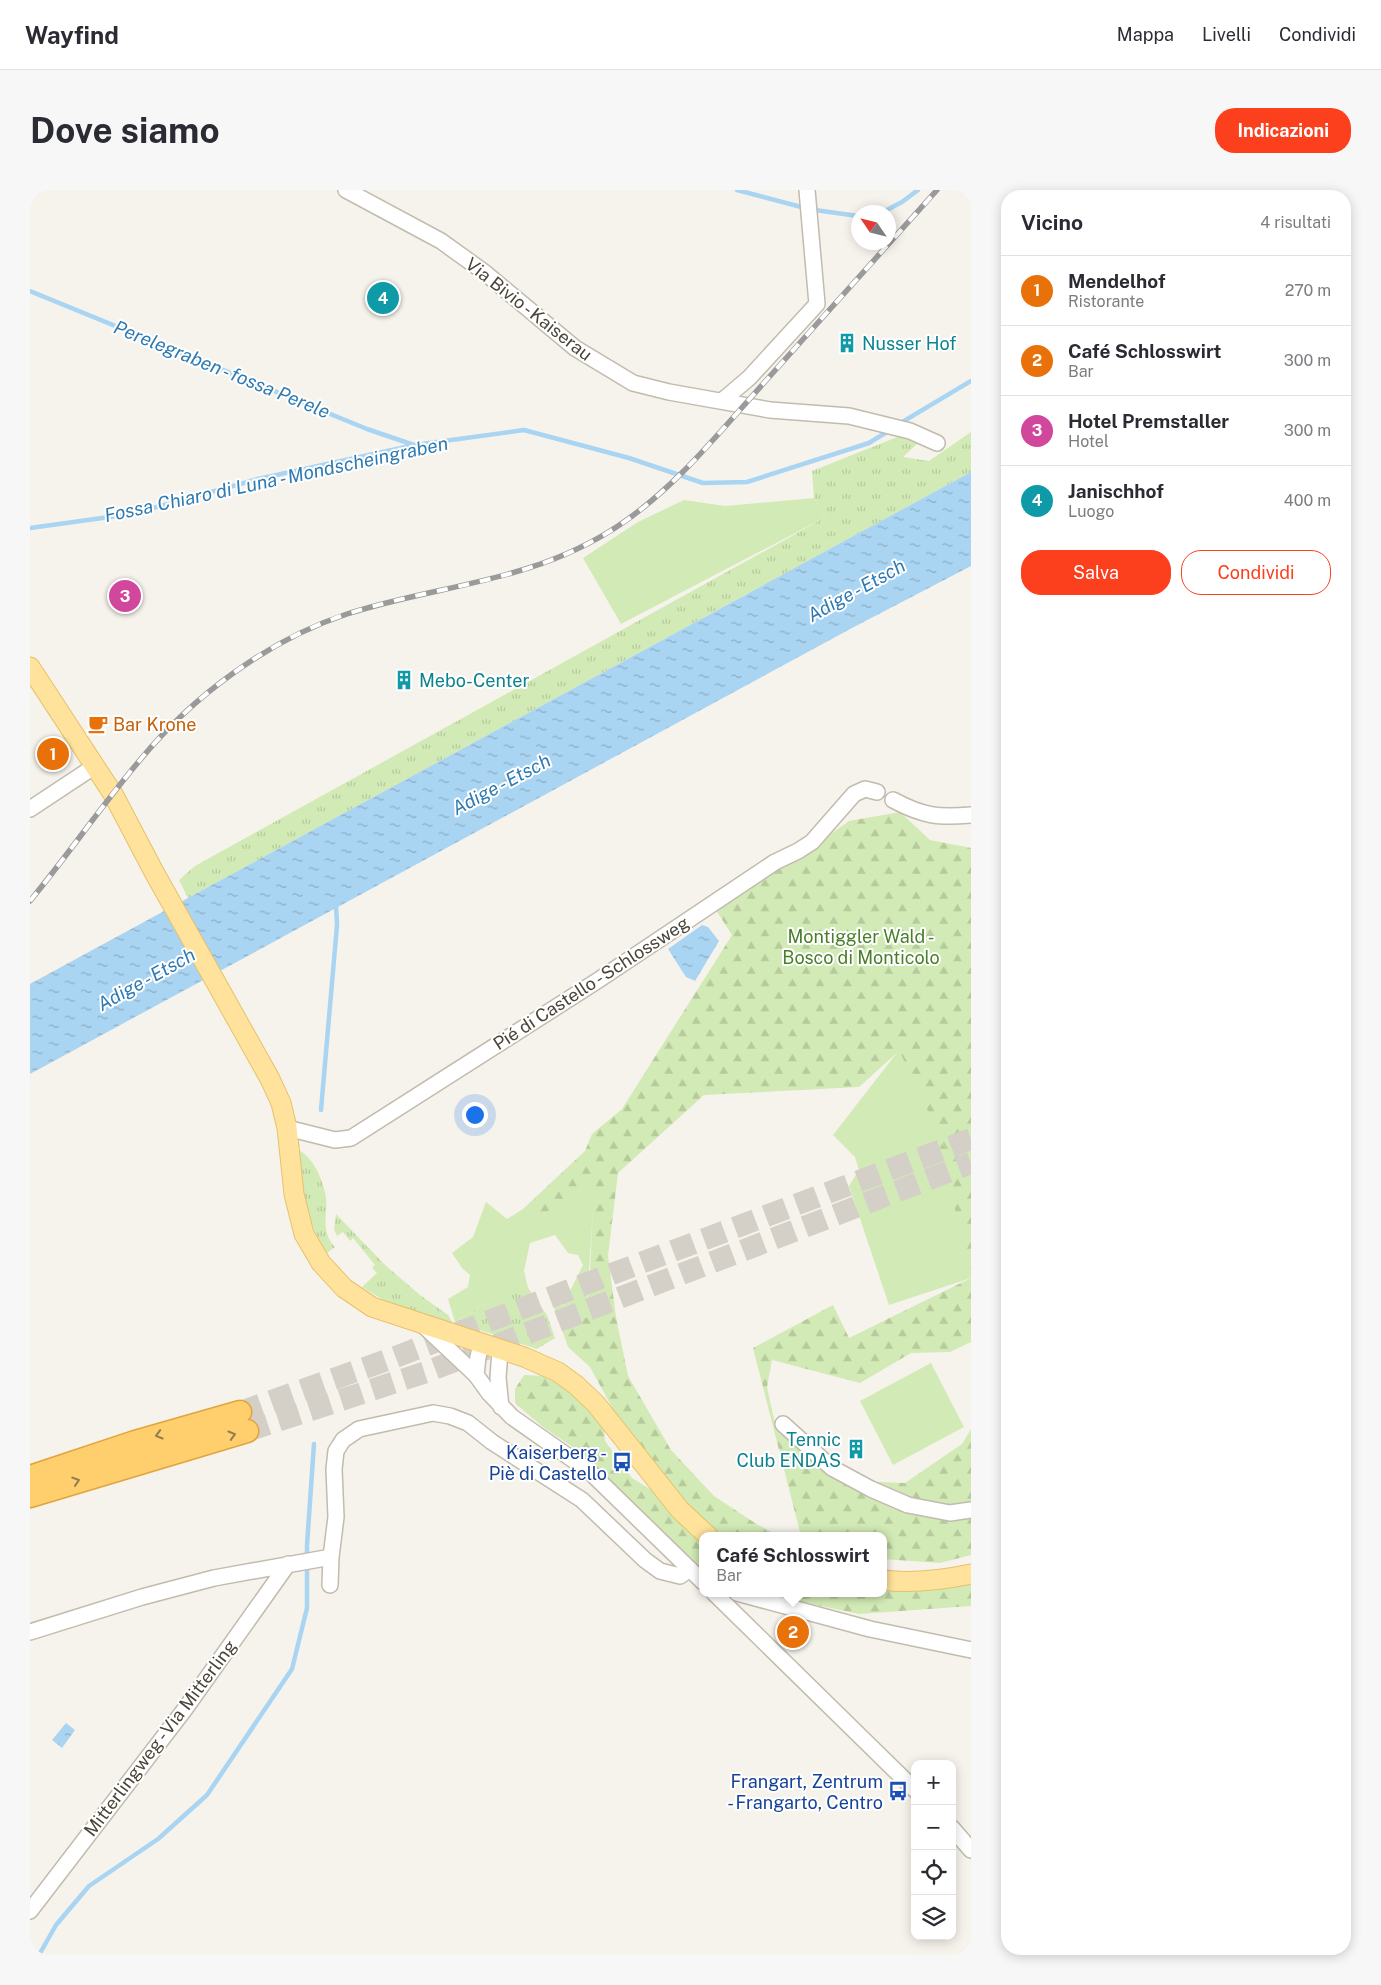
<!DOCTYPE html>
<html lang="it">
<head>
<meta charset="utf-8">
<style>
  :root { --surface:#fff; --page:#f7f7f7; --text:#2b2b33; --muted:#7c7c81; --line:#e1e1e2; --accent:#fc3f1d }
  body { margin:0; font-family:"Public Sans",sans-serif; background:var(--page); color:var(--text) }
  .controls { position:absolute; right:15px; bottom:15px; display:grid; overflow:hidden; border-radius:10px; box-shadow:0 2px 12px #0003 }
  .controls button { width:45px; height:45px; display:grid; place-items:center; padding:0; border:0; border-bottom:1px solid var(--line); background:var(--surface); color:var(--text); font:25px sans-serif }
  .compass { position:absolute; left:821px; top:15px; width:45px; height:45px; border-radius:50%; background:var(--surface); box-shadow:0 2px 12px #0003; rotate:305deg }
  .you { position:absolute; left:444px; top:924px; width:18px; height:18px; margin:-12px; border:4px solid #fff; border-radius:50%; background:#1a73e8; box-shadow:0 0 0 8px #1a73e833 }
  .badge { display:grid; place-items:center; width:32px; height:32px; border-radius:50%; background:var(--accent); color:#fff; font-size:16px; font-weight:700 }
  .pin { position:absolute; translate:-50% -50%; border:2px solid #fff; box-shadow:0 1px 5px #0006 }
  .popup { position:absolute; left:669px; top:1342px; width:188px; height:65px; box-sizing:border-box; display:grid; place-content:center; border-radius:10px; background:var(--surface); filter:drop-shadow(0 1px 4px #0005); font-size:16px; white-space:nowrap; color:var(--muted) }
  .popup b { font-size:19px; color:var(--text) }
  .popup::after { content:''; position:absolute; left:50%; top:100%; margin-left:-10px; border:10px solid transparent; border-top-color:var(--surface) }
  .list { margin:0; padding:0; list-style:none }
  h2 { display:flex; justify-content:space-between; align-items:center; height:65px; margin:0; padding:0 20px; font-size:21px }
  h2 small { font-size:16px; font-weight:400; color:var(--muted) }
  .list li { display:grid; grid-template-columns:32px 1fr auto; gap:15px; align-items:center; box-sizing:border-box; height:70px; padding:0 20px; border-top:1px solid var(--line) }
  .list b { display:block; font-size:19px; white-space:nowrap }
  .list p { margin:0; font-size:16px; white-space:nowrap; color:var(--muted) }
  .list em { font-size:16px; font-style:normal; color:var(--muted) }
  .actions { display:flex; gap:10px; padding:15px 20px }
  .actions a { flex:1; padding:11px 0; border:1px solid var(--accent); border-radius:20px; text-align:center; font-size:18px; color:var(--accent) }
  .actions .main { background:var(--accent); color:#fff }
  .icon { flex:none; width:28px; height:28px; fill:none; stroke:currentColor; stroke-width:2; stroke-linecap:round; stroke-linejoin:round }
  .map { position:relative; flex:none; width:941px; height:1765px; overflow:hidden; border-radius:20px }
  header { display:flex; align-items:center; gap:30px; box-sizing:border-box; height:70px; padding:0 25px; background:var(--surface); border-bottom:1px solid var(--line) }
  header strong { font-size:24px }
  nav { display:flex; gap:28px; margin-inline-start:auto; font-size:18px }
  .intro { display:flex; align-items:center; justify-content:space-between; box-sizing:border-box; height:120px; padding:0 30px }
  h1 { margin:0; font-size:35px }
  .button { padding:12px 22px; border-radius:20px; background:var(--accent); color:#fff; font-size:18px; font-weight:700 }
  main { display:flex; gap:30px; padding:0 30px }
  aside { flex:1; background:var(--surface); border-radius:20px; box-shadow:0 2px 12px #0003 }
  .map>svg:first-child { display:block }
</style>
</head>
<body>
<header>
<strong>Wayfind</strong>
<nav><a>Mappa</a><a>Livelli</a><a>Condividi</a></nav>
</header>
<div class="intro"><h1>Dove siamo</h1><a class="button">Indicazioni</a></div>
<main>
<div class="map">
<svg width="941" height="1765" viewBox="0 0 941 1765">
  <defs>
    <pattern id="grass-tufts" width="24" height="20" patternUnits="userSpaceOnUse" patternTransform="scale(1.25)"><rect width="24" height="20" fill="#d2eab5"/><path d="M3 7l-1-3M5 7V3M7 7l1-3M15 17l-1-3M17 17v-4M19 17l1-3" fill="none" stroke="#b6ca9c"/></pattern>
    <pattern id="forest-firs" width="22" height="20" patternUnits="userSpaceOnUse" patternTransform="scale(1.25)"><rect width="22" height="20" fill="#d2eab5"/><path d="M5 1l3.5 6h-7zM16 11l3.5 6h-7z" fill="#b6ca9c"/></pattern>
    <pattern id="water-ripples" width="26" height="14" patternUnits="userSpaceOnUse" patternTransform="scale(1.25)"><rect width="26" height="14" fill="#a9d4f2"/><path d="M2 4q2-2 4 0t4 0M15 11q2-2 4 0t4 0" fill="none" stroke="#8caec5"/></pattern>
  </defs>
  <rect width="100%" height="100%" fill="#f6f3ec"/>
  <path fill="url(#grass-tufts)" d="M941,242V282L158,708L149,690L165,676L796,327L784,308L782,281L875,244L883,248L887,254L873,267L899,271Z
    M269,960C283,968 291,986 295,1002C300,1023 288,1038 305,1057L297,1063C275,1032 273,997 269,960Z
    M306,1024L355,1075L390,1105L418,1125L424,1135L355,1111L332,1097L347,1083L342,1078L345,1075L323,1048L320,1051L313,1042L307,1046L304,1039Z
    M494,1081L498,1098L517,1125L525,1148L507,1159L425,1132L477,1100Z"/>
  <path fill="url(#forest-firs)" d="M870,622L900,650L941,658V1083L869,861L829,897L674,905L588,983L578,1066L586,1127L598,1186L641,1260L684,1306L728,1335L750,1346H691L672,1336L595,1241L560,1177L538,1157L524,1117L533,1115L547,1128H558L564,992L508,1028L493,1019L555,961L562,944L592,919L702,745L684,717L782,657L819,631Z
    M941,1088V1152L920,1162L881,1163L830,1193L742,1170L737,1197L746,1238L769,1259L799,1278L828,1291L875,1293L932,1254L941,1239V1365L910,1373L853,1369V1346H771L723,1158L803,1115L819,1148Z
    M494,1185L514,1186L546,1204L574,1238L575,1251L602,1288L623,1301L673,1350V1386L669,1384L588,1298L550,1262L513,1237L485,1213V1199Z
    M941,1388V1416L829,1424L731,1403H853V1397Z"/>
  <path fill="#d2eab5" d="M784,308L796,327L591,434L553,368L608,332L654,310L695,316Z
    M869,860L916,959L904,940L941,1080V1088L859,1115L819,996L829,980L825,967L803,945Z
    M565,991L559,1080L558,1128H547L533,1115L553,1075L548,1065L538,1063L525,1045L500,1053L494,1081L477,1100L425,1132L418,1109L438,1097L440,1085L432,1078L422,1063L443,1047L456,1012L477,1029L493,1019L508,1028Z
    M901,1173L934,1237L863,1275L830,1211Z"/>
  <path fill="url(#water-ripples)" d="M941,282V376L822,438L0,884V794Z
    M672,735L678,737L689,751L665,791L656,787L638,759Z
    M36,1533L45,1540L32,1558L22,1550Z"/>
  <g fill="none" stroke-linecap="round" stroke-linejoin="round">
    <path stroke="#a9d4f2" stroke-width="4.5" d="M707,0L775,18
      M785,20L828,26
      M853,22L872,12L888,0
      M0,101L337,239L384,255
      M869,234L941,191
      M0,338L101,324L228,289L385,255L494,240L599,268L673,293L717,292L839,253L860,240
      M291,920L307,735L306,714
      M9,1765L26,1735L59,1696L128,1649L177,1605L262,1479L277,1418V1355L284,1254"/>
    <path stroke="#d4d0c8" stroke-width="22" stroke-dasharray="22 11" stroke-linecap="butt" d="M210,1222L363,1168L563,1091L941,949
      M217,1241L396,1182L941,973"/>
    <defs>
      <path id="minor" d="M316,0L411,51L454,82L545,158L603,193L639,202L740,220L819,226L880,241L907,253
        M693,210L719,188L787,114L777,0
        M863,610C893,626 908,628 941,625
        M0,619L65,576
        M257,938L305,950L321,948L567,791L745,672L768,661L782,652L824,604L835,599L847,602
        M394,1136L446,1185L459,1203L482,1227L559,1281L673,1392
        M470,1160L468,1188L471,1217
        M446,1185L448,1167L451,1154
        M753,1234L802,1278L841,1299L878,1315L920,1323L941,1320
        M300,1395L301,1367L306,1327L304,1279L306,1261L313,1250L329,1239L403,1223L420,1226L438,1233L462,1252L552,1310L615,1370L630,1381L650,1386L660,1379
        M684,1403L885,1600
        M707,1403L840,1439L941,1460
        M0,1442L112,1407L184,1388L301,1367
        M922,1638L941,1660
        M0,1721L155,1519L258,1374"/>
      <path id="major" d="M0,477L83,604L124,682L240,889L251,913L257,938L264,1004L274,1044L291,1073L314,1098L342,1117L494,1167L528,1182L546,1195L566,1214L650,1320L678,1346
        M853,1390C883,1394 912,1390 941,1384"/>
      <path id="highway" d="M0,1287L105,1252L210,1222
        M0,1306L217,1241"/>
    </defs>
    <use href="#minor" stroke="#c2bbae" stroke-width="18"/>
    <use href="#major" stroke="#e6c16a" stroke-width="21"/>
    <use href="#highway" stroke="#e0a43c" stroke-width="25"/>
    <use href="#minor" stroke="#fff" stroke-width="15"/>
    <use href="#major" stroke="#ffe39c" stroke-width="19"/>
    <use href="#highway" stroke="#ffcf6e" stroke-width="22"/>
    <defs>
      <path id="rail" d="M0,711C38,665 72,615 110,570C163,506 238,450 317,424C410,394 502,393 588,336C644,299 687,245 732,195C790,130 849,65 907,0"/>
    </defs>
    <use href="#rail" stroke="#9a9a9a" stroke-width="5.5"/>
    <use href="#rail" stroke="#fff" stroke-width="4" stroke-dasharray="11" stroke-linecap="butt"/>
  </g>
  <defs><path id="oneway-chevron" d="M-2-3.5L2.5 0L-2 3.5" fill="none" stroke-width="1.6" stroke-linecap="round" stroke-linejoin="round" transform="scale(1.25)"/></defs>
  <g stroke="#937c4e">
    <use href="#oneway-chevron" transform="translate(129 1245) rotate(164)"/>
    <use href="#oneway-chevron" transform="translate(202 1245) rotate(-16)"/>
    <use href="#oneway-chevron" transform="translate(46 1291) rotate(-18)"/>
  </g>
  <defs>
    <symbol id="building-bare" viewBox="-9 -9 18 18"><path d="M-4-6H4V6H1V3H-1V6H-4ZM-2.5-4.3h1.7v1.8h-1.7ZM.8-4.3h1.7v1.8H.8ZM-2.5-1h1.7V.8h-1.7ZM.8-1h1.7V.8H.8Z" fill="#0f9aa8" stroke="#fff" stroke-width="2.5" paint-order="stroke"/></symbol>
    <symbol id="cafe-bare" viewBox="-9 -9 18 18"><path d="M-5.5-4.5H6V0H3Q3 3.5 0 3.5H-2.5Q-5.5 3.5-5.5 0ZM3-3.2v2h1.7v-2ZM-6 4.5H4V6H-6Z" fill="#e8710a" stroke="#fff" stroke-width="2.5" paint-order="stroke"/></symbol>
    <symbol id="bus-bare" viewBox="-9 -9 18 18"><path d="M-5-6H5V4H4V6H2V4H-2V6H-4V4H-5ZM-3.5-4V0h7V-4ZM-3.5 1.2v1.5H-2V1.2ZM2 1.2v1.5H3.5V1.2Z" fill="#1a4fb4" stroke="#fff" stroke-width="2.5" paint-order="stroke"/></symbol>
  </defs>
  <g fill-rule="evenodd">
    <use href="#building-bare" x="803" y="139" width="28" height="28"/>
    <use href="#building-bare" x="360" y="476" width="28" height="28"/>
    <use href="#cafe-bare" x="54" y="520" width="28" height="28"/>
    <use href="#building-bare" x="812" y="1245" width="28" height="28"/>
    <use href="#bus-bare" x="578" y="1258" width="28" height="28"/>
    <use href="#bus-bare" x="854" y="1587" width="28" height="28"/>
  </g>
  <g text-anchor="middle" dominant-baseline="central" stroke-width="4" stroke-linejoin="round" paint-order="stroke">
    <g font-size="18" fill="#4b4439" stroke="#fff">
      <text transform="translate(499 119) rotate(38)">Via Bivio - Kaiserau</text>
      <text transform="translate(561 793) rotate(-33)">Pié di Castello - Schlossweg</text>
      <text transform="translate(130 1548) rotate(-53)">Mitterlingweg - Via Mitterling</text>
    </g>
    <g font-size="18" fill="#0d838f" stroke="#fff" text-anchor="start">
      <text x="832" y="153">Nusser Hof</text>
      <text x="389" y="490">Mebo-Center</text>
      <text x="811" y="1249" text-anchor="end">Tennic<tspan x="811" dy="21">Club ENDAS</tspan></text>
    </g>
    <g font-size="18" fill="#c56008" stroke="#fff" text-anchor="start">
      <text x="83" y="534">Bar Krone</text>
    </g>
    <g font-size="18" fill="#4a7f2a" stroke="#fff">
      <text x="831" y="746">Montiggler Wald -<tspan x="831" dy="21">Bosco di Monticolo</tspan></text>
    </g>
    <g font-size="18" fill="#164399" stroke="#fff" text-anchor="end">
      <text x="577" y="1262">Kaiserberg -<tspan x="577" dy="21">Piè di Castello</tspan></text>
      <text x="853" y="1591">Frangart, Zentrum<tspan x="853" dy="21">- Frangarto, Centro</tspan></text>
    </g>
    <g font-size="19" font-style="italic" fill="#2e7ab2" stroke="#fff">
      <text transform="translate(192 179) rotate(22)">Perelegraben - fossa Perele</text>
      <text transform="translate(246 289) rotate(-12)">Fossa Chiaro di Luna - Mondscheingraben</text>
      <text transform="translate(826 400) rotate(-29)">Adige - Etsch</text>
      <text transform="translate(471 594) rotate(-28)">Adige - Etsch</text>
      <text transform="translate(116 789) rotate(-29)">Adige - Etsch</text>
    </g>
  </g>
</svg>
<div class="controls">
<button>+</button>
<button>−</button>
<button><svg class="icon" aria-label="locate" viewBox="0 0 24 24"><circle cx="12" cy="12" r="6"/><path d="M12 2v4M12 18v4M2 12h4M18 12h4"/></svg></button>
<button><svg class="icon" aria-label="layers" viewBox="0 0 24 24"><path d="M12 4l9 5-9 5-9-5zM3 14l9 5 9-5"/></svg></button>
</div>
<svg class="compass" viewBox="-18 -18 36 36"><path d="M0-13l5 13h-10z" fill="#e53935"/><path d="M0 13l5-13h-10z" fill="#7c7c81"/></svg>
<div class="you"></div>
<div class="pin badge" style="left:23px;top:564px;background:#e8710a">1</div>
<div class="pin badge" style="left:763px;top:1442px;background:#e8710a">2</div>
<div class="popup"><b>Café Schlosswirt</b>Bar</div>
<div class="pin badge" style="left:95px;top:406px;background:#d1479c">3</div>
<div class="pin badge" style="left:353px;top:108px;background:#0f9aa8">4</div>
</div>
<aside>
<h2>Vicino<small>4 risultati</small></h2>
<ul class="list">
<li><span class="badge" style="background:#e8710a">1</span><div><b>Mendelhof</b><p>Ristorante</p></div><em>270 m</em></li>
<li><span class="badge" style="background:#e8710a">2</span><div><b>Café Schlosswirt</b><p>Bar</p></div><em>300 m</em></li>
<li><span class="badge" style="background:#d1479c">3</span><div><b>Hotel Premstaller</b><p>Hotel</p></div><em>300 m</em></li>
<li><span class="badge" style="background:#0f9aa8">4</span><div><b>Janischhof</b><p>Luogo</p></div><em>400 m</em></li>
</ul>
<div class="actions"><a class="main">Salva</a><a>Condividi</a></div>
</aside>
</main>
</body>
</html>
